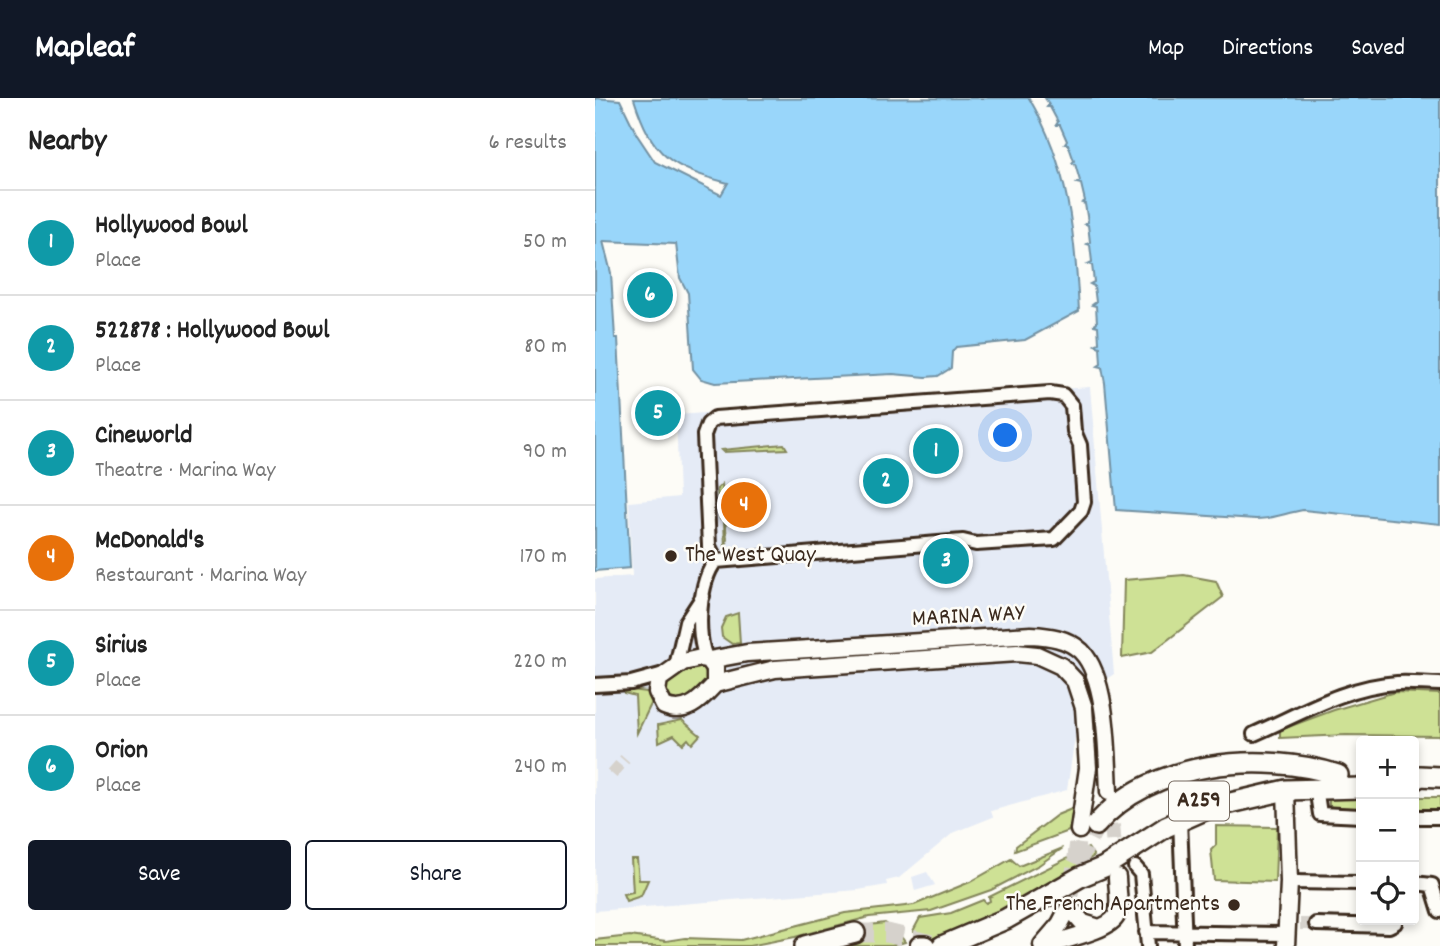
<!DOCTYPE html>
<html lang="en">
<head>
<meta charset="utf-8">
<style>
  :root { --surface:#fff; --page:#f2f2f2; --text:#222; --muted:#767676; --line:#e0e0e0; --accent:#111827 }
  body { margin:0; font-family:Dekko,sans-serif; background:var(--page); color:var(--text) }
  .controls { position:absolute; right:21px; bottom:21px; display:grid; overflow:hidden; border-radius:7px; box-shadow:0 4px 10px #0003 }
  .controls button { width:63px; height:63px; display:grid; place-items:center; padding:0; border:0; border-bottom:2px solid var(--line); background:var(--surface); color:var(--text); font:35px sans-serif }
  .you { position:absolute; left:411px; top:338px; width:24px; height:24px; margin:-18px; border:5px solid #fff; border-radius:50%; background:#1a73e8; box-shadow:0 0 0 10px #1a73e833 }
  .badge { display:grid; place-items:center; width:46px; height:46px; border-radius:50%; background:var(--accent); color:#fff; font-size:23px; font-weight:700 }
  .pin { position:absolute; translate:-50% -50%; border:4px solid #fff; box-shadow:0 2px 7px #0006 }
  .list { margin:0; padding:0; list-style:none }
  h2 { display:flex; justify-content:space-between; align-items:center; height:91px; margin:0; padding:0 28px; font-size:30px }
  h2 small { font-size:23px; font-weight:400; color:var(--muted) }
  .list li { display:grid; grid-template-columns:46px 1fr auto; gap:21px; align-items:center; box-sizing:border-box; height:105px; padding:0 28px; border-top:2px solid var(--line) }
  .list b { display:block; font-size:26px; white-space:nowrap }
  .list p { margin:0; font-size:23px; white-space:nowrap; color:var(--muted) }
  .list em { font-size:23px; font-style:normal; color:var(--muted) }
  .actions { display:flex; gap:14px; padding:21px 28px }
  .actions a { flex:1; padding:16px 0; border:2px solid var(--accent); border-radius:7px; text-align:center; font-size:24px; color:var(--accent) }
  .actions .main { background:var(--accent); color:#fff }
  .icon { flex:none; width:38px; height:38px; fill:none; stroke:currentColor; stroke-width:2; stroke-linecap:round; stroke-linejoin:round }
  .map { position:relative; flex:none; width:845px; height:848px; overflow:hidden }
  header { display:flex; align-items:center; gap:42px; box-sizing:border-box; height:98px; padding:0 35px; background:var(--accent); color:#fff }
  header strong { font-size:33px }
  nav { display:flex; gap:38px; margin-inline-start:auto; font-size:24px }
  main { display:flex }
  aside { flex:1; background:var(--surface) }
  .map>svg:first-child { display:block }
</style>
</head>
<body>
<header>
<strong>Mapleaf</strong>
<nav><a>Map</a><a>Directions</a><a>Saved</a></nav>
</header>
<main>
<aside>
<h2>Nearby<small>6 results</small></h2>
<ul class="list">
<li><span class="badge" style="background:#0f9aa8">1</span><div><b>Hollywood Bowl</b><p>Place</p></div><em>50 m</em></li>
<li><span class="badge" style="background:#0f9aa8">2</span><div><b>522878 : Hollywood Bowl</b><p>Place</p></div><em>80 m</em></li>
<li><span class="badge" style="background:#0f9aa8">3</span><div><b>Cineworld</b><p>Theatre · Marina Way</p></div><em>90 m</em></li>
<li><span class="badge" style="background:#e8710a">4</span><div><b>McDonald's</b><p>Restaurant · Marina Way</p></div><em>170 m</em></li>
<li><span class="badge" style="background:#0f9aa8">5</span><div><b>Sirius</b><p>Place</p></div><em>220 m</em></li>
<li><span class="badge" style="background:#0f9aa8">6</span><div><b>Orion</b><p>Place</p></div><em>240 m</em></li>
</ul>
<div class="actions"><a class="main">Save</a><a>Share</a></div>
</aside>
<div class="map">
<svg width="845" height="848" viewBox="0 0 845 848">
  <rect width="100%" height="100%" fill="#fdfcf7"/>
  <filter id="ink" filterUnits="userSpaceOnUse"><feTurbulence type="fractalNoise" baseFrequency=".0143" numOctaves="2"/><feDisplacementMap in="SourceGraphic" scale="14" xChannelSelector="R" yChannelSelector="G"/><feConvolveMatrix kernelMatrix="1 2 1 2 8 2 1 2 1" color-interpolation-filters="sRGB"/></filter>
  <g filter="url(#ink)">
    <path fill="#e5ebf6" d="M495,289L519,576L486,598L472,692L396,713L398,719L358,735L304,780L291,783L292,787L263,792L0,813V481L37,478L34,404L84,399L81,317Z
      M332,774L340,787L320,793L317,779Z"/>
    <path fill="#cee195" stroke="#84865a" stroke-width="2" d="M189,346L192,351L128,354L126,352Z
      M127,386L132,441L130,451L129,421H125L122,391Z
      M589,477L621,483L628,499L557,554L527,560L529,482Z
      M143,515L145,545L137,546L127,539L126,530L131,519Z
      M108,567L113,580C104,595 84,613 69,594L70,583L84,571Z
      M29,591L52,594L58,602L42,635L40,598L29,595Z
      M800,594L845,596V638L751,637L685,640V632L739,612Z
      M87,622L105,637L97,646L93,641L88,646L79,637L64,644L63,627Z
      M734,698H766V712L740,711L734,707Z
      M819,699H845V713L819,712Z
      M479,710L474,733L420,753L421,748L462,717Z
      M621,728L682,729L680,784L619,782L616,752L621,747Z
      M468,750L444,767L396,792L336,813L274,819L200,839L154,848H0V842L35,838L71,843L90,840L146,842L250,815L319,807L375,784L416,761L424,768Z
      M493,750L499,758C443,795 388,825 324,845L318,833L325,820L356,815L388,802L391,805L395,803L394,799Z
      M36,761H42L44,782H53L46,798L31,803L28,796L38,794Z
      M290,825L301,832L310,844L297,848H239L259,829Z"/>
    <path fill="#99d6fa" stroke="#7391a2" stroke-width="2" d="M0,0L25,2L42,37L60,64L126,97L133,85C76,70 57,58 39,1L434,0C474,68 480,136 484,213L430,242L361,249L357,254L356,270L343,278L331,279L298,276L120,285L106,281L98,271L93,195L85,180L81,146L8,143L16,175L20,240H23L35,470L0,473Z
      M450,0H845V426L708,412C690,415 679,421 661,421L521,412L510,285L507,269L503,268L506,266L505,249L500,247L504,245L503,228L499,227L502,225L501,208L497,207L501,204L499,188L495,186L499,184L497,167L493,166L497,164L495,147L492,146L495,144L493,127L490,126L493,124L490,106L487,105L490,103L486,86L482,85L485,83L480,66L477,65L479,63L473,46H470L472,43L465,27H461L463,24L455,9H452L454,6Z"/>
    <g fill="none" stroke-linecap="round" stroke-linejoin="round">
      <path stroke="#d6d2cc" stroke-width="12" stroke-dasharray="12 6" stroke-linecap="butt" d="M17,676L30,661
        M705,826H721"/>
      <path stroke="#d6d2cc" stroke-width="16" stroke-dasharray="16 8" stroke-linecap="butt" d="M515,703L521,772
        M474,809L484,732"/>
      <path stroke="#d6d2cc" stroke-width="19" stroke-dasharray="19 10" stroke-linecap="butt" d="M481,766L501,727
        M260,835H292L345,848"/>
      <defs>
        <path id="street" d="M455,295L468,297L477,308L479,333L485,347L489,404L486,413L459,441L381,446L368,443L121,463L114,448L109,337L113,326L120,320Z
          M112,561C100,539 104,481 121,463
          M81,568L91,524L108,498
          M0,587L36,585L69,576
          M659,636C705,616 751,588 802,585C816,584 831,586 845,586
          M721,689L725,716L766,718
          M819,719H845
          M585,722L590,848
          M540,769L546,776L553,848
          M694,784L766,785
          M819,785L837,787L845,813
          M721,826L794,828L800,825
          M551,834L691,836"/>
        <path id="secondary" d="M106,560L114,562L120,570V586C106,601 92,618 69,608L62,594L64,581L88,564Z
          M114,562L152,555L436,537C454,538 472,540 486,553C513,580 512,657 514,694
          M120,586L180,571L209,569L422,555L442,557L466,568L480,583L489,610L493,670L484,732
          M447,847L465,826L474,809L488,825L504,830
          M450,848C466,842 515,832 521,818C526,807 522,790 522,779
          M691,848L694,784L691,692"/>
        <path id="primary" d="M819,682L825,678L845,679
          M501,727C555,662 667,653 743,677
          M210,848L260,835
          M325,848H330
          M347,848L411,821L485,779L509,769L571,729L614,710L691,692L766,690"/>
      </defs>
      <use href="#street" stroke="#3b2a1e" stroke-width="18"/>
      <use href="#secondary" stroke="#3b2a1e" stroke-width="21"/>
      <use href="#primary" stroke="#3b2a1e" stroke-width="24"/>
      <use href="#street" stroke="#fdfcf7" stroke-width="12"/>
      <use href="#secondary" stroke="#fdfcf7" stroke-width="16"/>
      <use href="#primary" stroke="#fdfcf7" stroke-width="19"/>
    </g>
  </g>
  <g fill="#3b2a1e" stroke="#fdfcf7" stroke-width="2.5">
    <circle cx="76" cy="458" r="7"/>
    <circle cx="639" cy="807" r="7"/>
  </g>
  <g text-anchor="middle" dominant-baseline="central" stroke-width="5" stroke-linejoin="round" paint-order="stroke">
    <rect fill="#fdfcf7" stroke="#75695f" stroke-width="2" x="574" y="683.5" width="60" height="39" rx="5"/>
    <g font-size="23" font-weight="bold" fill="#3b2a1e">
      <text x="604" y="703">A259</text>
    </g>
    <g font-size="24" fill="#3b2a1e" stroke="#fdfcf7" text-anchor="start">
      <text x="90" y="458">The West Quay</text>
      <text x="625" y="807" text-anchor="end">The French Apartments</text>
    </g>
    <g font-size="24" fill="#3b2a1e" stroke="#fdfcf7">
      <text transform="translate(373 519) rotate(-3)">MARINA WAY</text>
    </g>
  </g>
</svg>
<div class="controls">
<button>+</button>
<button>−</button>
<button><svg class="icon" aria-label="locate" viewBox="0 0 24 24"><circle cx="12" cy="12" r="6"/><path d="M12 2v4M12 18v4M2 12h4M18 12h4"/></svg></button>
</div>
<div class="you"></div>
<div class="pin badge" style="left:341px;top:353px;background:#0f9aa8">1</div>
<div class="pin badge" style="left:291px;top:383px;background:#0f9aa8">2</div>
<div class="pin badge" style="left:351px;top:463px;background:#0f9aa8">3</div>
<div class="pin badge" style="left:149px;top:407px;background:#e8710a">4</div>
<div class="pin badge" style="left:63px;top:315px;background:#0f9aa8">5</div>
<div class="pin badge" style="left:55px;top:197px;background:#0f9aa8">6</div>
</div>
</main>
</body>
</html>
